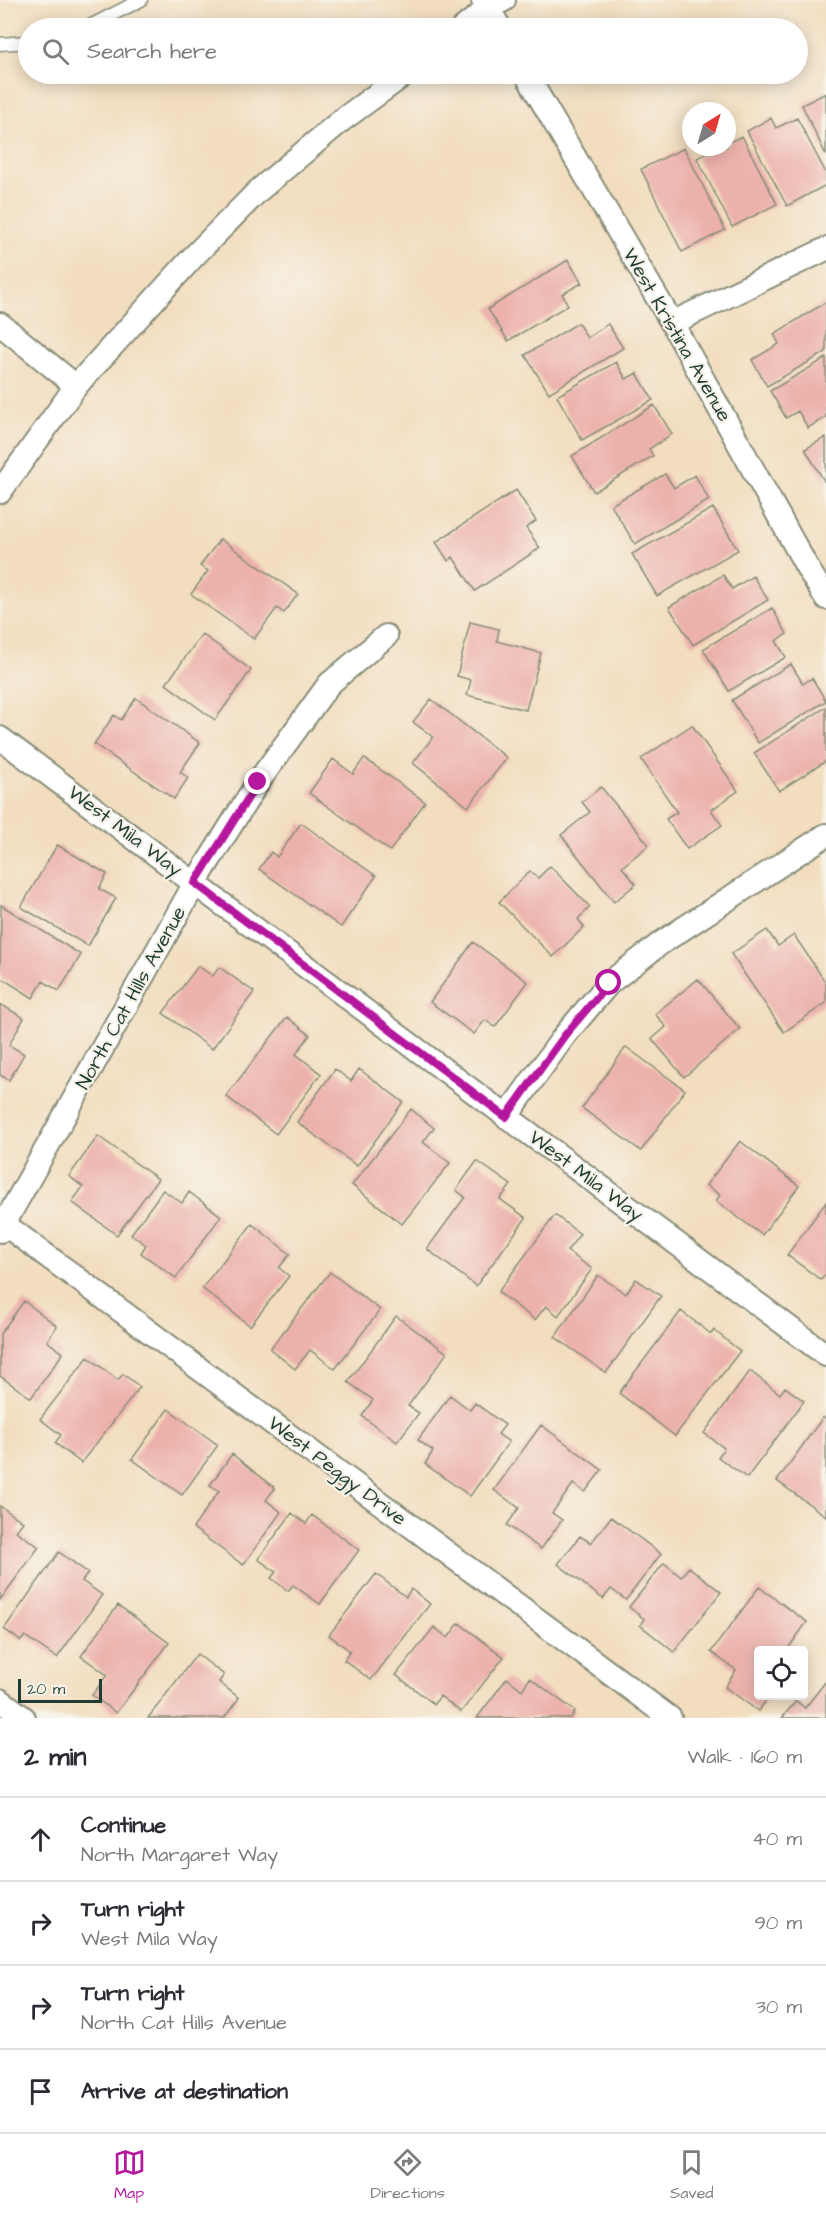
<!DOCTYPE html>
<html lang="en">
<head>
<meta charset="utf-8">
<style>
  :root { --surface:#fff; --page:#f2f2f3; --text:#2b2b33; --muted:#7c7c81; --line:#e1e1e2; --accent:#b5179e }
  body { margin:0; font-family:"Architects Daughter",sans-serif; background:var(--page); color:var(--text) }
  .controls { position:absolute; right:18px; bottom:18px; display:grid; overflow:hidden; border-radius:6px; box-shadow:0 3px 15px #0003 }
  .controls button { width:54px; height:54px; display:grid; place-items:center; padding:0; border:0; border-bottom:2px solid var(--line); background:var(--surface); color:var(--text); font:30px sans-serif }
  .compass { position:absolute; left:682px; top:102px; width:54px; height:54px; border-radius:50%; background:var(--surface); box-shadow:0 3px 15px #0003; rotate:37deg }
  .scale { position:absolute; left:18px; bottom:15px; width:84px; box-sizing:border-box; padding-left:6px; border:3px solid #1f3d34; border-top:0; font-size:16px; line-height:21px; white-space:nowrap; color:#1f3d34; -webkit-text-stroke:4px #f7f3e8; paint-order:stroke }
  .stop { position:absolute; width:18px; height:18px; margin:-14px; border:4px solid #b5179e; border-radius:50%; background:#fff }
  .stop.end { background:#b5179e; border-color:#fff; box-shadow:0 2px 6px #0008 }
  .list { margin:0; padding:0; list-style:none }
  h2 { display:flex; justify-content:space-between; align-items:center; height:78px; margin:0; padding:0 24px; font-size:26px }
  h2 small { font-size:20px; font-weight:400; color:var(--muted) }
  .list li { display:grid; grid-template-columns:39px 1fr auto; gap:18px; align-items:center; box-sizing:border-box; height:84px; padding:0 24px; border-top:2px solid var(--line) }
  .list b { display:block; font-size:22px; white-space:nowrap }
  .list p { margin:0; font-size:20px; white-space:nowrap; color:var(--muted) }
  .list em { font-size:20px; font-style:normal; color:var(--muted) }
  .icon { flex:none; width:33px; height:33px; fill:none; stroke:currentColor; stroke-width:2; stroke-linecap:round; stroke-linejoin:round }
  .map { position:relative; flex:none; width:826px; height:1718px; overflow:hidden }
  .search { position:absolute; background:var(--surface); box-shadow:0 3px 15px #0003; left:18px; right:18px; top:18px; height:66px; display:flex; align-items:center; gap:15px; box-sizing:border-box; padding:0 21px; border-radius:33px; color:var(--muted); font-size:22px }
  .sheet { height:414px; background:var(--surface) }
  nav { display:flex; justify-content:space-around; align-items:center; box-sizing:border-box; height:84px; border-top:2px solid var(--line); background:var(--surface); font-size:16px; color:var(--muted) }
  nav a { display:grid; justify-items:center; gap:3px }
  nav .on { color:var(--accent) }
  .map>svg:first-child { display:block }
</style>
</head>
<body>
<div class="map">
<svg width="826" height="1718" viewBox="0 0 826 1718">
  <rect width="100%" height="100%" fill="#f7f3e8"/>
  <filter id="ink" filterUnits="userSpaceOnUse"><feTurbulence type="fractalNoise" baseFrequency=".0167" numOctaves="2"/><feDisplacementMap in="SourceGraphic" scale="12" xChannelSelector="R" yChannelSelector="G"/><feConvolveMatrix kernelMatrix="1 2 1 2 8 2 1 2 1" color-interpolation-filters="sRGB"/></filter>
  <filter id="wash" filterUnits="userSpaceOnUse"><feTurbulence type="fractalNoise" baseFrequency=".008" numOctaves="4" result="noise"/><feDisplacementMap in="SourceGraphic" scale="24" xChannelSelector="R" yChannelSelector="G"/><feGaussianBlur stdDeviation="1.35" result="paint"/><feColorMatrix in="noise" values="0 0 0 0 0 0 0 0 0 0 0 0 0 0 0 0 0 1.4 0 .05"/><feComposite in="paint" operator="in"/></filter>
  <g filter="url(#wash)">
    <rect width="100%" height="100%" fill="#f2ddbe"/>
    <g id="blocks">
      <path fill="#ecb1ab" d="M826,93V155L802,105Z
        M771,118L776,128L797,118L826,173V185L787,206L747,131Z
        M742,136L777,204L732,227L697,158L719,147H727V143Z
        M684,148L725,230L682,252L641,169Z
        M568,260L582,283L562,294L568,305L508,341L488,309Z
        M826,302V352L767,386L752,360L779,344L774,334Z
        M578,323L587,338L608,324L623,348L549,393L525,355Z
        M826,358V417L808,428L798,411L786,418L770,391Z
        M616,362L626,379L637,373L653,400L582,440L557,396Z
        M654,405L672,434L649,449L653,456L594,492L572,456Z
        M826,437V484L805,449Z
        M665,474L674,488L695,475L709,500L635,544L611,505Z
        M516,490L536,521L526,528L540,548L475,591L453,557L448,561L436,542Z
        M713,508L738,550L657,596L632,554Z
        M220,539L298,594L284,613L277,608L254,639L191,594L208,571L200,566Z
        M723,575L732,589L753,576L768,600L693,645L669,607Z
        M772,608L787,634L776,641L786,657L729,691L703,649Z
        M470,622L499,629L497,641L541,653L526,710L467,695L471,680L457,676Z
        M202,634L251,670L215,720L166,684Z
        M791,664L803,684L812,678L826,701L758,743L732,700Z
        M136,698L200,743L180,772L188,778L174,799L94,744L114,715L121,720Z
        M431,699L507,758L468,807L413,763L433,737L413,722Z
        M826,707V761L779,791L754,753Z
        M692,725L738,791L711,810L722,825L687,849L666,819L677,812L641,759Z
        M364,758L425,802L390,851L309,793L333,759L353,774Z
        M601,787L649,845L622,867L636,884L614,902L561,835L590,812L582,802Z
        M301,823L376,876L341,927L259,869L271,852L277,857Z
        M57,845L107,874L99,889L116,898L88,946L21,907Z
        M550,866L590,907L578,919L584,927L553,957L499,902L530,871L538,878Z
        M1,905L81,955L59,991L43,981L33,998L0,977Z
        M767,930L778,946L794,935L826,983V1003L784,1032L731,954Z
        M473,942L528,982L495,1027L485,1020L474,1034L430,1002Z
        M198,966L213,976L219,967L254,992L212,1049L163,1013Z
        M698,979L740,1029L684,1077L652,1039L666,1027L655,1014Z
        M0,1004L24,1018L9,1045L24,1054L9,1080L0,1075Z
        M287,1017L310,1035L296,1054L321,1074L276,1134L226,1096Z
        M626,1047L685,1090L641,1151L582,1108Z
        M335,1069L351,1081L359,1069L403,1102L357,1166L297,1122Z
        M411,1109L434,1128L423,1142L450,1163L402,1224L352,1185Z
        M98,1136L158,1179L117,1235L72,1202L83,1187L69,1176Z
        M740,1141L799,1186L762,1235L716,1201L720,1195L706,1185Z
        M477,1161L511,1185L500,1199L526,1218L476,1286L427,1249L465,1197L456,1190Z
        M163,1190L182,1203L189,1192L221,1216L176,1278L141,1253L146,1245L131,1234Z
        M826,1202V1274L821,1280L787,1255Z
        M555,1215L580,1234L567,1251L592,1269L558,1316L546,1306L535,1320L498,1292Z
        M252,1224L290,1254L279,1268L289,1276L250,1326L202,1288Z
        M330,1272L380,1310L335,1369L310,1350L295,1369L270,1349Z
        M598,1275L626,1294L636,1279L661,1296L606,1373L555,1337Z
        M24,1301L57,1326L47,1341L63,1353L31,1398L0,1376V1334Z
        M681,1311L711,1334L714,1330L740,1351L675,1436L619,1393Z
        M396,1316L447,1353L408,1406L419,1413L397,1442L362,1416L373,1400L348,1382Z
        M88,1357L118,1380L123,1374L140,1387L81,1463L55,1443L61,1435L40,1419Z
        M750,1371L780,1394L785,1387L804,1401L747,1478L718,1457L724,1448L704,1433Z
        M450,1395L470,1410L475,1403L505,1425L498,1434L509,1442L470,1496L425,1464L433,1451L418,1440Z
        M168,1409L218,1445L182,1495L132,1459Z
        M823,1417L826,1419V1516L777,1481Z
        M541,1425L602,1470L585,1492L573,1484L552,1513L562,1520L541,1549L507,1525L519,1508L494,1490Z
        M232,1454L275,1488L266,1500L281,1512L243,1565L193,1528L219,1491L210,1485Z
        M0,1506L23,1522L16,1531L39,1547L0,1600Z
        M292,1513L306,1524L312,1515L359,1550L320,1604L293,1585L288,1591L271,1578L276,1572L258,1559Z
        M611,1517L661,1554L626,1600L611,1589L603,1599L558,1564L580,1536L591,1543Z
        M59,1552L88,1573L82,1581L102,1595L57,1658L25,1636L21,1641L4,1629Z
        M664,1563L681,1577L689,1567L721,1592L674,1652L640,1625L644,1619L629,1607Z
        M376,1574L406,1597L411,1589L430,1604L371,1680L344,1660L350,1651L329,1635Z
        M759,1587L807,1622L787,1650H758V1696H770L758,1711L725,1687L736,1670L711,1652Z
        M118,1605L169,1643L116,1713L92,1695L107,1675L81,1656Z
        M459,1623L504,1657L461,1712L440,1696L434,1704L396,1675L434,1627L448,1638Z
        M197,1654L224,1675L219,1682L239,1698L224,1718H148Z
        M507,1678L522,1690L530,1678L575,1711L571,1718H477Z
        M826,1681V1718H782L796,1701L805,1708Z"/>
    </g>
  </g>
  <g filter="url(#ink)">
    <use href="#blocks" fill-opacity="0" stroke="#888d79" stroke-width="1.5"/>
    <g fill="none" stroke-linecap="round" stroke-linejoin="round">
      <defs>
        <path id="lane" d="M86,28L141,0
          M0,44L28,42"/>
        <path id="street" d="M483,0L500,28
          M463,28L488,8L504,0
          M526,74L672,323L808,569L826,598
          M672,323L826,249
          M0,324L76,386
          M0,492L76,386L193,257L258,191L342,120L405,74
          M0,738L826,1355
          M506,1117L565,1035L609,983L661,943L826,835
          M4,1224L670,1718
          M0,1231L195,883L258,782L329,684L386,636
          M0,1700L24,1718"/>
      </defs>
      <use href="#lane" stroke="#888d79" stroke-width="15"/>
      <use href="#street" stroke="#888d79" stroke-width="26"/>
      <use href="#lane" stroke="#fff" stroke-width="12"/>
      <use href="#street" stroke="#fff" stroke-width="22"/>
    </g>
  </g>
  <g fill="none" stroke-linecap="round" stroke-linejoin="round" filter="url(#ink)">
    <path stroke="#b5179e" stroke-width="8" d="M258,782L195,883L506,1117L565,1035L609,983"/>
  </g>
  <g text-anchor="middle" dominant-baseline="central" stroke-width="4.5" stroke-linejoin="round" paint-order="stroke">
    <g font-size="20" fill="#1f3d34" stroke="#f7f3e8">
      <text transform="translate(677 335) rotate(60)">West Kristina Avenue</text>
      <text transform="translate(125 831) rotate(37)">West Mila Way</text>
      <text transform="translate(131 998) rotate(-61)">North Cat Hills Avenue</text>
      <text transform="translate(586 1176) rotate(37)">West Mila Way</text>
      <text transform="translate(337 1471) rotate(37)">West Peggy Drive</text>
    </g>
  </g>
</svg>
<div class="controls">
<button><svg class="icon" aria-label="locate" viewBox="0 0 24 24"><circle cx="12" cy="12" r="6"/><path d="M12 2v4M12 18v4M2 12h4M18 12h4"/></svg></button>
</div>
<svg class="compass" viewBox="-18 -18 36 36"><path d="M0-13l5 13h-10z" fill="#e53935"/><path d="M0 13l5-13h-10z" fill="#7c7c81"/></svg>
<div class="scale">20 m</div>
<div class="stop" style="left:609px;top:983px"></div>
<div class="stop end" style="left:258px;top:782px"></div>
<div class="search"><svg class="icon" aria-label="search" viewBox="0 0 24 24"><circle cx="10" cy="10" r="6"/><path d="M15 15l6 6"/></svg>Search here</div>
</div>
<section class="sheet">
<h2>2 min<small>Walk · 160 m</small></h2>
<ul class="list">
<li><svg class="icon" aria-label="ahead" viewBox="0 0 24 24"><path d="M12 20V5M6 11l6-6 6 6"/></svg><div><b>Continue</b><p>North Margaret Way</p></div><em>40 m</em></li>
<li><svg class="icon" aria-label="right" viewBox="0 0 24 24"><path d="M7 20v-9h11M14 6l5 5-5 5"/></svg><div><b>Turn right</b><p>West Mila Way</p></div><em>90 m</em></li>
<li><svg class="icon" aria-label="right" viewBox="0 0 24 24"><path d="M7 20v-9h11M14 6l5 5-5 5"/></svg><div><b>Turn right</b><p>North Cat Hills Avenue</p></div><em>30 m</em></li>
<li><svg class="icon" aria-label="arrive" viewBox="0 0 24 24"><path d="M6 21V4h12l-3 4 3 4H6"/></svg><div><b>Arrive at destination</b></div></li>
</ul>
</section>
<nav>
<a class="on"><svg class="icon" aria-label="map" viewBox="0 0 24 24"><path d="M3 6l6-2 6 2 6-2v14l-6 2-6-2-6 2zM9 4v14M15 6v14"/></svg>Map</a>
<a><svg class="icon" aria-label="directions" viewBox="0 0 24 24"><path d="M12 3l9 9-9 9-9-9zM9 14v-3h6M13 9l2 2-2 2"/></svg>Directions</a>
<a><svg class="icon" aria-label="saved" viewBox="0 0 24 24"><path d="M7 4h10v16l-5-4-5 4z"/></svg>Saved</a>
</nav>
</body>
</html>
